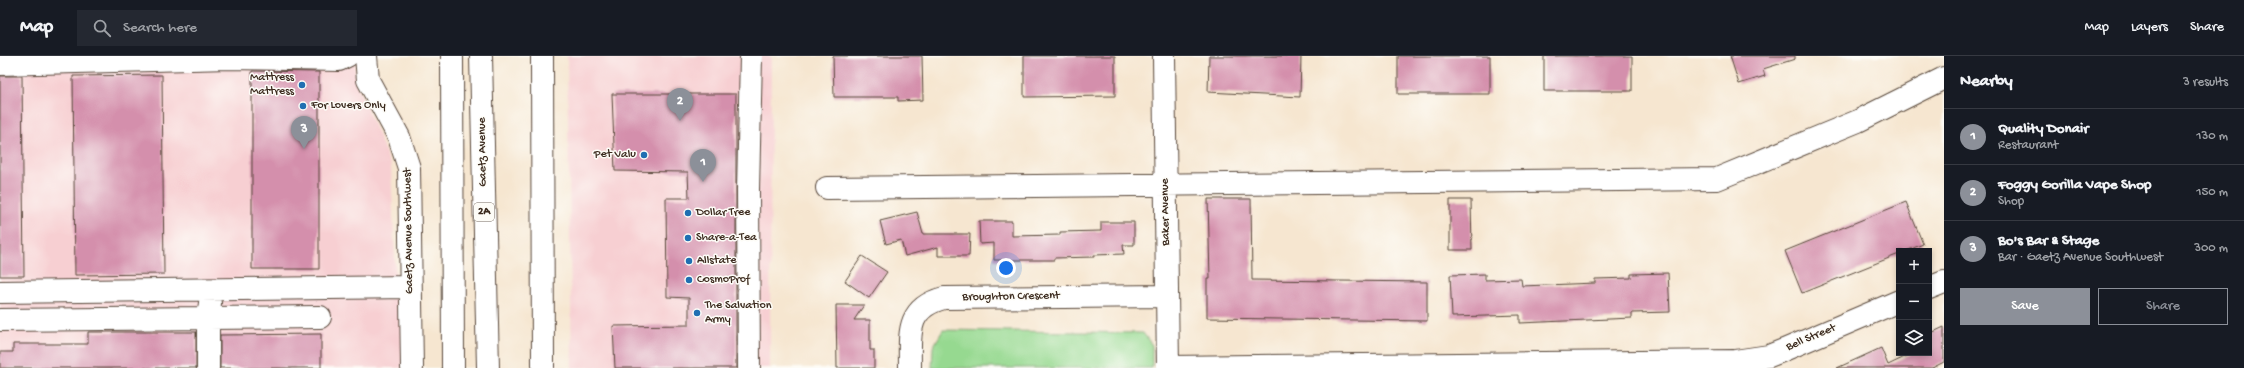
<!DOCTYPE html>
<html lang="en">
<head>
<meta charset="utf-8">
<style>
  :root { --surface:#171b24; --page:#242831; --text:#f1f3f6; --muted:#9ea1a6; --line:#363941; --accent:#8c9099 }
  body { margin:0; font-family:"Gochi Hand",sans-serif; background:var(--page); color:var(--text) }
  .controls { position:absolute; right:12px; bottom:12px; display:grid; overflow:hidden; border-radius:0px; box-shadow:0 2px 6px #0003 }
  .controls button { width:36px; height:36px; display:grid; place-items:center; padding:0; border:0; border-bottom:1px solid var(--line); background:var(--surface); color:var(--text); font:20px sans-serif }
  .you { position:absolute; left:1006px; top:212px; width:14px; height:14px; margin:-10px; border:3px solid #fff; border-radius:50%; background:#1a73e8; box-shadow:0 0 0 6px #1a73e833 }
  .badge { display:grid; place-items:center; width:26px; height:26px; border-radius:50%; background:var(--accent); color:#fff; font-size:13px; font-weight:700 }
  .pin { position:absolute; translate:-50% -33px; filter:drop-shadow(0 1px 2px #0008) }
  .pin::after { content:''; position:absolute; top:21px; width:14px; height:12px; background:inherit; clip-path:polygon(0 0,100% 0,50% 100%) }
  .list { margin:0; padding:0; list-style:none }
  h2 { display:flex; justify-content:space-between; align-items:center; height:52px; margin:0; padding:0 16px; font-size:17px }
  h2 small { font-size:13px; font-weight:400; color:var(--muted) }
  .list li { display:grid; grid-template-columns:26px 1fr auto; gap:12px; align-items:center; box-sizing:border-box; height:56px; padding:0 16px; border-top:1px solid var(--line) }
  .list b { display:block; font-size:15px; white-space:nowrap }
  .list p { margin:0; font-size:13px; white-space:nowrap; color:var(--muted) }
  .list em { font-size:13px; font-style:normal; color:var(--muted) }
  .actions { display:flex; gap:8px; padding:12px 16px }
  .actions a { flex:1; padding:9px 0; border:1px solid var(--accent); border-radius:0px; text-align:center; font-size:14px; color:var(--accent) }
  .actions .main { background:var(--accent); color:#fff }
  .icon { flex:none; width:22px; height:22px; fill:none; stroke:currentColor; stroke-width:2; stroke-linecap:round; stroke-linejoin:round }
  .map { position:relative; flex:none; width:1944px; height:312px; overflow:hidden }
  header { display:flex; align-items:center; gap:24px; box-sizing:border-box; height:56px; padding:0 20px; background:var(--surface); border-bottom:1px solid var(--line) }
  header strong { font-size:19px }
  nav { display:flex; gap:22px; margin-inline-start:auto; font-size:14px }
  .search { width:280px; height:36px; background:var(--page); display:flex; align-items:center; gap:10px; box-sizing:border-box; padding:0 14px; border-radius:0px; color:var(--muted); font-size:15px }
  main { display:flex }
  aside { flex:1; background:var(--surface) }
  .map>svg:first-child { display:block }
</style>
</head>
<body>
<header>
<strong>Map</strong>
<div class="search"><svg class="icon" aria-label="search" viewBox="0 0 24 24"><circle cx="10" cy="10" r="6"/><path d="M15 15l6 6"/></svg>Search here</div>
<nav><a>Map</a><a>Layers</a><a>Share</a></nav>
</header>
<main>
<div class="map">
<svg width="1944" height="312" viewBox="0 0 1944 312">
  <rect width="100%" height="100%" fill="#fdfcf7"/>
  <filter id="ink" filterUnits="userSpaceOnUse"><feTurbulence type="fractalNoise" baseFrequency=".025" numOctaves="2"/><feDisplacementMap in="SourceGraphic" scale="8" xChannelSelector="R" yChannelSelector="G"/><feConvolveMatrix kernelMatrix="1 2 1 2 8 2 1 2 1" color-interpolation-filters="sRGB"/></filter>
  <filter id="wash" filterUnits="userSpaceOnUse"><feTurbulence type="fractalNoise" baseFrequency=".012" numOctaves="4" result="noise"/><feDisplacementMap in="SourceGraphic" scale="16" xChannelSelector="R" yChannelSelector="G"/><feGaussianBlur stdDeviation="0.9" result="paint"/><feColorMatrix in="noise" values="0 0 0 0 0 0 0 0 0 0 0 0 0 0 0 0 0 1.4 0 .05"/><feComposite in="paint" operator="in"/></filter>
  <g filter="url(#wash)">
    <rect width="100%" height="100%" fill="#f6e6d0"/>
    <path fill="#f7cfd2" d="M0,0H355L356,26L391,110L396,231H410L412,312H0Z
      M567,0H771L770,312H572Z"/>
    <path fill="#96d990" stroke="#688257" d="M943,274L1143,277L1152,289V312H932L933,291Z"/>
    <g id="blocks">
      <path fill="#d48fac" d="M833,0H922L923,44L898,45V41H834Z
        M1024,0H1115V40L1024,41Z
        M1209,0H1301L1300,41L1208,36Z
        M1398,0H1490V38H1398Z
        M1544,0H1632V35H1544Z
        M1730,0H1795V3L1763,13L1765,20L1739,28Z
        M252,15L319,16V213H252Z
        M162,19L164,218L75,219L73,20Z
        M0,20H22L24,220H0Z
        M612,38H736V312H615L613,270L689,269V242L667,241L666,142H689L688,116L615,115Z
        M1208,143H1251L1252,224L1427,226V265L1207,262V223H1210Z
        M1450,144H1471L1472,194H1450Z
        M1906,146L1923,188L1906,195H1899V198L1802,237L1785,195Z
        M917,156L923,178H970L969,200H938V191L905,200L901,184L886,188L880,165Z
        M979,165H1012V180L1060,179V176L1101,175V166H1134V189H1123L1124,198L1094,199V201L1054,202V204H994V187L980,188Z
        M862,200L887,216L869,242L845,225Z
        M1668,217L1670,256L1632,257V262L1520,267V259L1452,261L1450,219L1485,218V224L1521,223L1522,230L1595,227V223L1631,222V218Z
        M836,249H864L854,264H870V294H874V312H837Z
        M1944,271V306L1932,312H1837L1881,292L1888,309L1913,297H1929V278Z
        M88,276H196V312H0V296H13V288H88Z
        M321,278V312H220V279Z"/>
    </g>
  </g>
  <g filter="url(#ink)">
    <use href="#blocks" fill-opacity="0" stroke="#574639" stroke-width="1"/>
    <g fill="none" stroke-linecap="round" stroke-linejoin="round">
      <defs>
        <path id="minor" d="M366,0L368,24L399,81L409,112L412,312
          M542,0L543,312
          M1164,0L1168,312
          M0,8L229,2L339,4L347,0
          M827,132L1717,123L1858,65L1944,22
          M1929,232L1944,226
          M0,236L410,231
          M0,264L320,261
          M1168,311L1735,305L1769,300L1784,294L1899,245
          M208,312V262L210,247
          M749,312L748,134L751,0
          M910,312C910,279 905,252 944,242L1167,240"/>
        <path id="major" d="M452,0L453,312
          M481,0L488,312"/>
      </defs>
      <use href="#minor" stroke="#574639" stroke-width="24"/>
      <use href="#major" stroke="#574639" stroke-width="24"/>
      <use href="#minor" stroke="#fff" stroke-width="22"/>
      <use href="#major" stroke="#fff" stroke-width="22"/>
    </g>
  </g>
  <g fill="#1f6fb2" stroke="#fdfcf7" stroke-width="1.5">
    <circle cx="302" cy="29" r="4"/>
    <circle cx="303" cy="50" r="4"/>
    <circle cx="644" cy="99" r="4"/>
    <circle cx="688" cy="157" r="4"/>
    <circle cx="688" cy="182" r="4"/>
    <circle cx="689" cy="205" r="4"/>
    <circle cx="689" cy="224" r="4"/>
    <circle cx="697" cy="257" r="4"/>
  </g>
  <g text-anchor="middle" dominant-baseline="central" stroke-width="3" stroke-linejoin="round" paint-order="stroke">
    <rect fill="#fdfcf7" stroke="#75695f" stroke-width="1" x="474" y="147" width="20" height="18" rx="3"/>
    <g font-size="11" font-weight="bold" fill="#3b2a1e">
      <text x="484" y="156">2A</text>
    </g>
    <g font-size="12" fill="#3b2a1e" stroke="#fdfcf7" text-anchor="start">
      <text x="294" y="22" text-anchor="end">Mattress<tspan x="294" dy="14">Mattress</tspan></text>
      <text x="311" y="50">For Lovers Only</text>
      <text x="636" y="99" text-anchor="end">Pet Valu</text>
      <text x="696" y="157">Dollar Tree</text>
      <text x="696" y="182">Share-a-Tea</text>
      <text x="697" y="205">Allstate</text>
      <text x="697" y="224">CosmoProf</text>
      <text x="705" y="250">The Salvation<tspan x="705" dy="14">Army</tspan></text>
    </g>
    <g font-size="12" fill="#3b2a1e" stroke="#fdfcf7">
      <text transform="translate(483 96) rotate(-91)">Gaetz Avenue</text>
      <text transform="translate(1166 156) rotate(-91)">Baker Avenue</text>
      <text transform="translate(409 175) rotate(-91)">Gaetz Avenue Southwest</text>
      <text transform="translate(1011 241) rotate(-1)">Broughton Crescent</text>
      <text transform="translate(1811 282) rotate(-23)">Bell Street</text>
    </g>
  </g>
</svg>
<div class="controls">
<button>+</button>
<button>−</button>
<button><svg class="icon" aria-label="layers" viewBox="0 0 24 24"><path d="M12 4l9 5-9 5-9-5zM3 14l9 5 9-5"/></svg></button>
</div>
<div class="you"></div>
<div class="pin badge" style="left:703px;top:126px">1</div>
<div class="pin badge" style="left:680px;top:65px">2</div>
<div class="pin badge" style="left:304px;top:93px">3</div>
</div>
<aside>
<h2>Nearby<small>3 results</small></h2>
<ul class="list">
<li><span class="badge">1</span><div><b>Quality Donair</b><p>Restaurant</p></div><em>130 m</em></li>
<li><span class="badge">2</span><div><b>Foggy Gorilla Vape Shop</b><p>Shop</p></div><em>150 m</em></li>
<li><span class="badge">3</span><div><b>Bo's Bar &amp; Stage</b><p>Bar · Gaetz Avenue Southwest</p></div><em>300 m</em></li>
</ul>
<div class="actions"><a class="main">Save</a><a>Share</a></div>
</aside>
</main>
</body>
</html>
